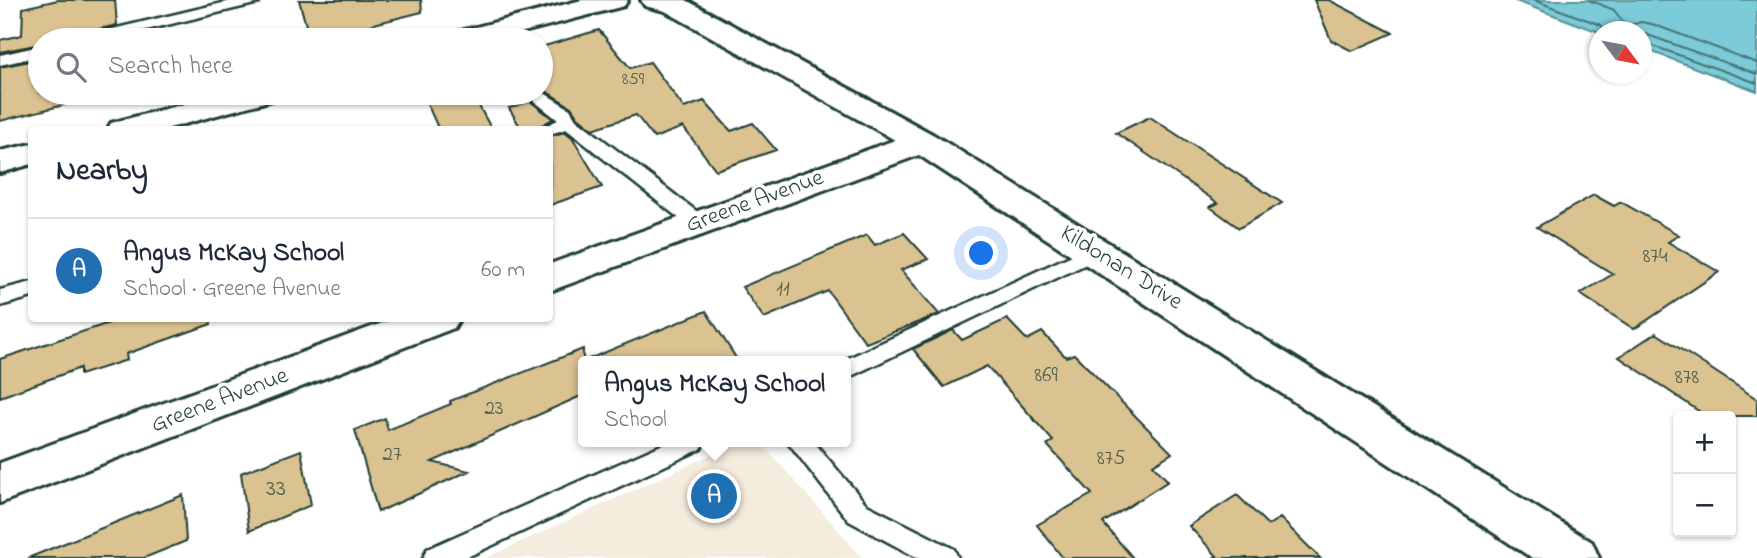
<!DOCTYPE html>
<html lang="en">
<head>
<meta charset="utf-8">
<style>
  :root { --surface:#fff; --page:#f6f6f7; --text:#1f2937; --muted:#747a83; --line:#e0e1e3; --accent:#1f6fb2 }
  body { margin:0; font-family:"Indie Flower",sans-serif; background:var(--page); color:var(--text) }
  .controls { position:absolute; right:21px; bottom:21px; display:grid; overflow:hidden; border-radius:7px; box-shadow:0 2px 5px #0004 }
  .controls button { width:63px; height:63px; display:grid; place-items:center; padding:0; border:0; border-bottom:2px solid var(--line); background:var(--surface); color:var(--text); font:35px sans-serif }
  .compass { position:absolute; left:1589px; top:21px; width:63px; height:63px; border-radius:50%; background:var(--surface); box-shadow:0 2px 5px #0004; rotate:122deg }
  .you { position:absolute; left:982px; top:254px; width:24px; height:24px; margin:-18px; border:5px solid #fff; border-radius:50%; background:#1a73e8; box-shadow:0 0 0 10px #1a73e833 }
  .badge { display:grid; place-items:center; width:46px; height:46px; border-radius:50%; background:var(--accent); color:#fff; font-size:23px; font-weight:700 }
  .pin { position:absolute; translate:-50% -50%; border:4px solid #fff; box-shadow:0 2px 7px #0006 }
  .popup { position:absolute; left:578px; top:356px; width:273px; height:91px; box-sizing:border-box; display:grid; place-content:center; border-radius:7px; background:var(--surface); filter:drop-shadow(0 2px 5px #0005); font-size:23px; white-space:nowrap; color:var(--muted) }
  .popup b { font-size:26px; color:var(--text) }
  .popup::after { content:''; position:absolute; left:50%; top:100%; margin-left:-14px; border:14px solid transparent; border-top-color:var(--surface) }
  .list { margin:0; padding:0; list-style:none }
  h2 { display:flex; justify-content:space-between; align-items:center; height:91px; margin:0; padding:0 28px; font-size:30px }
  h2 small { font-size:23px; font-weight:400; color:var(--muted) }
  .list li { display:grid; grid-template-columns:46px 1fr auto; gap:21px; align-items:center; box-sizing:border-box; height:105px; padding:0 28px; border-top:2px solid var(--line) }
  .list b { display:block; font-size:26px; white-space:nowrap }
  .list p { margin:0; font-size:23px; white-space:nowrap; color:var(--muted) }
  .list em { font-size:23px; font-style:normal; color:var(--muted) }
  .icon { flex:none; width:38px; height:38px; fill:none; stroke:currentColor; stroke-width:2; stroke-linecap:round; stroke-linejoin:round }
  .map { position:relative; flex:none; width:1757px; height:558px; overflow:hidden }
  .search { position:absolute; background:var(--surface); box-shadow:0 2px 5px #0004; left:28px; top:28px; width:525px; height:77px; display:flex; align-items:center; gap:18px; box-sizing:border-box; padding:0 24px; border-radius:38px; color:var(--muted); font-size:26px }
  .panel { position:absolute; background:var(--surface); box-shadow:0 2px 5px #0004; left:28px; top:126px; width:525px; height:196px; border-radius:7px }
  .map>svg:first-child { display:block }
</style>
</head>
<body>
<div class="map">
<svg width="1757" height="558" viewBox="0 0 1757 558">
  <rect width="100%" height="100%" fill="#fff"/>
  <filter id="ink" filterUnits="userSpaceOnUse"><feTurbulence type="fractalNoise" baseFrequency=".0143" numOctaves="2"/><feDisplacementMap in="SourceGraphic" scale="14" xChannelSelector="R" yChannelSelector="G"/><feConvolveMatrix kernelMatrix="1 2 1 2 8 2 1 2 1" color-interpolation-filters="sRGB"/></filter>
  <g filter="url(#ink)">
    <path fill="#f4edde" d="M739,442H760L863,558H486Z"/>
    <path fill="#7ccbd8" stroke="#579296" stroke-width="2" d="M1513,0H1757V91L1642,48V32H1599Z"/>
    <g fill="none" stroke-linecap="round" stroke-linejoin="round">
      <path stroke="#447676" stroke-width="2" d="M1533,0L1601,25L1606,32
        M1589,0L1614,10L1626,26L1641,22L1652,24L1757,63
        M1642,33L1757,74
        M1642,42L1757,83"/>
    </g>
    <path fill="#dbc291" stroke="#1f3d34" stroke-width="2" d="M58,0H115L117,25L78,34L74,40H40V44L0,52V40L22,35L23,8Z
      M299,0H421L422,12L310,40Z
      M1314,0H1329L1393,33L1352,51L1331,40Z
      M599,30L630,68L650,62L684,108L704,101L731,131L753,123L776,150L716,170L683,127L654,138L636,115L593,129L578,117L571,107L541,88V47Z
      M40,59V93H112L0,121V67Z
      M449,93H472L492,130H439L425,99Z
      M530,101L553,119L533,130H522L509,108Z
      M1150,117L1282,203L1239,228L1210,207L1218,203L1116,133Z
      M565,132L572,137L602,187L550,205V136Z
      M1594,195L1614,206L1621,202L1679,235L1668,242L1719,272L1634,329L1580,294L1613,274L1537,227Z
      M904,233L928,259L901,270L939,314L866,343L828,291L764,318L742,287L867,235L875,245Z
      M706,311L738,361H587L586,360Z
      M124,318H210L211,324L126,354L127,360L80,375V368L0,397V359Z
      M1007,319L1027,340L1042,332L1066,357L1074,354L1172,453L1153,465L1168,481L1103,523L1133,558H1063L1037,525L1092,494L1047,445L1053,441L987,366L944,387L913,349L953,330L962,340Z
      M1656,333L1757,399V416H1706L1619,357Z
      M583,349V395L432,462L469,471L378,512L355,430L385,418L388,430L451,404L450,401Z
      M301,450L311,505L249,531L241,473Z
      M183,495L186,541L144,558H28Z
      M1237,495L1268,525L1280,518L1320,558H1213L1217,556L1189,526Z"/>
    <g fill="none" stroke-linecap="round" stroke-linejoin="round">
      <defs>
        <path id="service" d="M235,0H261L259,3L104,40H77L79,37Z
          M40,46V56L0,65V55Z
          M541,91L570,109L576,119L704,217L707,222L704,227H690L566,129L550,134V130H536L558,120L524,93Z
          M1096,244L1103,246L1106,251L1103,256L845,379V361H842Z
          M32,282V297L0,306V290Z
          M668,442H704L701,449L465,558H423L427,549Z
          M788,442H814L867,505L954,549L958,558H918L849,521Z"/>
        <path id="minor" d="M582,0H628L624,6L492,40H445L449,34Z
          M641,0H686L934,135L1592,542L1599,558H1532L919,155L550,291V264L895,140L665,11L645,6Z
          M226,93H277L272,100L162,130H107L111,123Z
          M32,144V164L0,173V151Z
          M396,318H460L454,328L0,503V463Z"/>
      </defs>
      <use href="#service" stroke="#1f3d34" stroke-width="5"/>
      <use href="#minor" stroke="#1f3d34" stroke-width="6"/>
      <use href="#service" fill="#fff" fill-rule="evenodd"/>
      <use href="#minor" fill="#fff" fill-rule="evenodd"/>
    </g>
  </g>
  <g text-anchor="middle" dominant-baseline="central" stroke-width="7" stroke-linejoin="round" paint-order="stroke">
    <g font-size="18" fill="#4e5e4b">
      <text x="633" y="80">859</text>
    </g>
    <g font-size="21" fill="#4e5e4b">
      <text x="1655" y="257">874</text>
      <text x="783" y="290">11</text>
      <text x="1046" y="376">869</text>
      <text x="1687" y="378">878</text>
      <text x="494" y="409">23</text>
      <text x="392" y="455">27</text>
      <text x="1111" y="459">875</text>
    </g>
    <g font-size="24" fill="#1f3d34" stroke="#fff">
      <text transform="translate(755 202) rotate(-20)">Greene Avenue</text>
      <text transform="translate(1121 268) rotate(32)">Kildonan Drive</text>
      <text transform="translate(220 401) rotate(-21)">Greene Avenue</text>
    </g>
    <g font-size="24" fill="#4e5e4b">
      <text x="276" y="489">33</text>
    </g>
  </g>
</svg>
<div class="controls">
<button>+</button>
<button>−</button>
</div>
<svg class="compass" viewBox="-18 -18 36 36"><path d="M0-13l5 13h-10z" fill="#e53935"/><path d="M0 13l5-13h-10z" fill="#747a83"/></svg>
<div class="you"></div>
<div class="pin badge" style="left:714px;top:496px">A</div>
<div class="popup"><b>Angus McKay School</b>School</div>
<div class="search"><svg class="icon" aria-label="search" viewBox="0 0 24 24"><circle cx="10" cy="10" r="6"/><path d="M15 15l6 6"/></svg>Search here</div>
<section class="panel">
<h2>Nearby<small></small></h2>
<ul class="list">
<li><span class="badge">A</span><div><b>Angus McKay School</b><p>School · Greene Avenue</p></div><em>60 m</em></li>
</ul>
</section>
</div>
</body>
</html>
